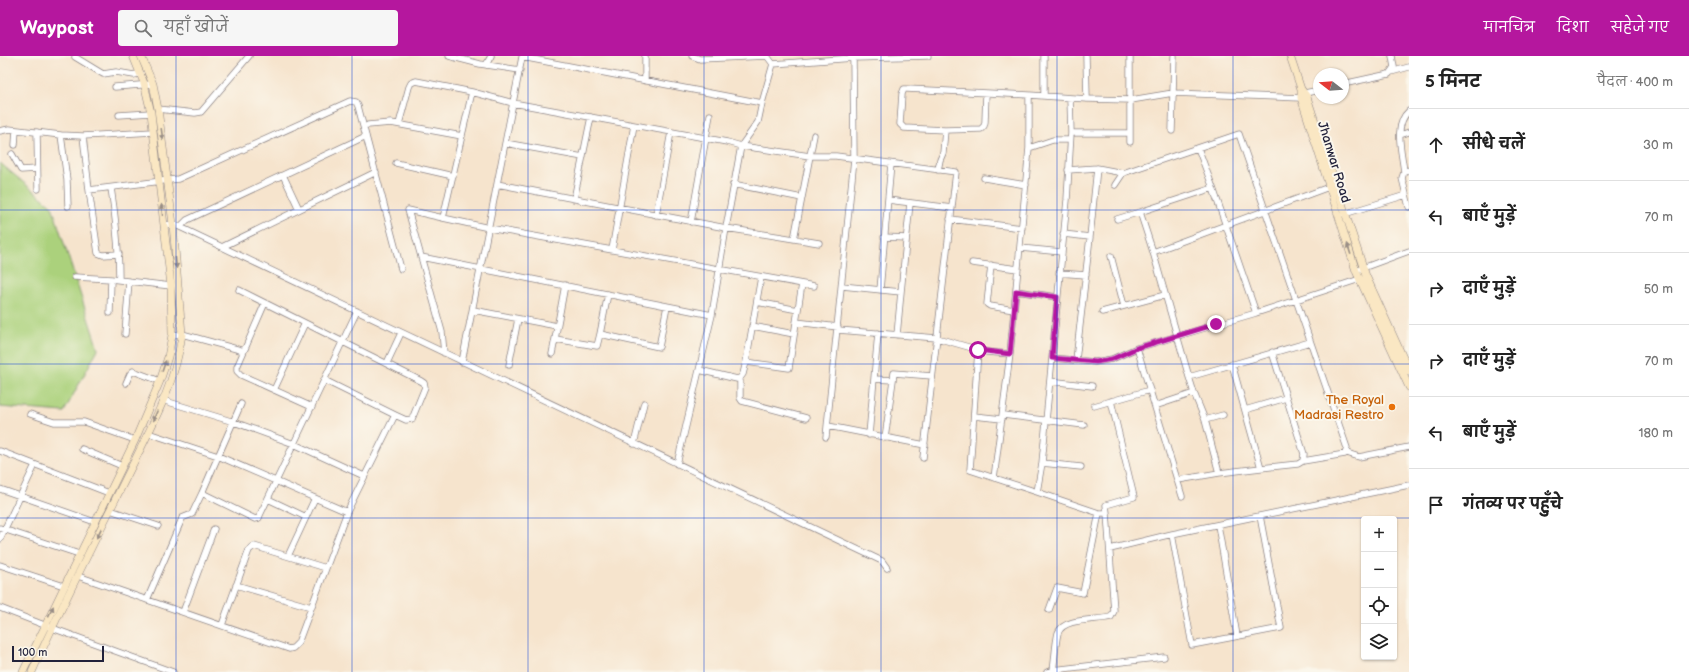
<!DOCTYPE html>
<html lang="hi">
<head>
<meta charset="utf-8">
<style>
  :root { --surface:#fff; --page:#f6f6f6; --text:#222; --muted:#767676; --line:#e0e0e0; --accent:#b5179e }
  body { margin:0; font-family:"Balsamiq Sans","Playpen Sans Deva",sans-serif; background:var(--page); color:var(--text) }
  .controls { position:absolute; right:12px; bottom:12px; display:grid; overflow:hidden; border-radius:4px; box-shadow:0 1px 3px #0004 }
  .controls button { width:36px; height:36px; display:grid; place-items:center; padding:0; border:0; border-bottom:1px solid var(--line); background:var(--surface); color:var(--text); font:20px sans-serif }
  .compass { position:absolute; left:1313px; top:12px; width:36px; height:36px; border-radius:50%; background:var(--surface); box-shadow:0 1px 3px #0004; rotate:287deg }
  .scale { position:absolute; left:12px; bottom:10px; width:92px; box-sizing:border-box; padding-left:4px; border:2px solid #22223b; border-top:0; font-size:11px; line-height:14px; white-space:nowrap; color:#22223b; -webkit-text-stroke:3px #fbf7ec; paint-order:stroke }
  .stop { position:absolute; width:12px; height:12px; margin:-9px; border:3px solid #b5179e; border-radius:50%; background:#fff }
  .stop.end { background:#b5179e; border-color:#fff; box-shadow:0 1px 4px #0008 }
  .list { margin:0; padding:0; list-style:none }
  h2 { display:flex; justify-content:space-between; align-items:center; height:52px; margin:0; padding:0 16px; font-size:17px }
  h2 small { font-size:13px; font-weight:400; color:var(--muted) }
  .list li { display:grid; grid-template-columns:26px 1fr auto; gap:12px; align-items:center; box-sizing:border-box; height:72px; padding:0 16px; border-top:1px solid var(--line) }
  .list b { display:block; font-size:15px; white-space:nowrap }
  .list em { font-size:13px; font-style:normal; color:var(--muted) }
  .icon { flex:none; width:22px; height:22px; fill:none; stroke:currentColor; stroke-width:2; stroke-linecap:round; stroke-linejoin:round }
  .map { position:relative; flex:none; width:1409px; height:616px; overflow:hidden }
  header { display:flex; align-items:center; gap:24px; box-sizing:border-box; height:56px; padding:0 20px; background:var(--accent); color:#fff }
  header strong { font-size:19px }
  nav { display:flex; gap:22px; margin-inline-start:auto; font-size:14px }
  .search { width:280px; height:36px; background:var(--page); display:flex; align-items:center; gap:10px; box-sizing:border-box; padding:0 14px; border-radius:4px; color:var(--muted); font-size:15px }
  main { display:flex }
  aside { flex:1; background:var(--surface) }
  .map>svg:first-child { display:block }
</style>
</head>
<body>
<header>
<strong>Waypost</strong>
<div class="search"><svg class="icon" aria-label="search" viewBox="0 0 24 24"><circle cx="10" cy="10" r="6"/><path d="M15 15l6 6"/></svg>यहाँ खोजें</div>
<nav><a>मानचित्र</a><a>दिशा</a><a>सहेजे गए</a></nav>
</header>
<main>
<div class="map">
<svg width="1409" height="616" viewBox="0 0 1409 616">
  <rect width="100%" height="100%" fill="#fbf7ec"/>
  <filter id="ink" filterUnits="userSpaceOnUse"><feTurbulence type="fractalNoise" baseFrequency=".025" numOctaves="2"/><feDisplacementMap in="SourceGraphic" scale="8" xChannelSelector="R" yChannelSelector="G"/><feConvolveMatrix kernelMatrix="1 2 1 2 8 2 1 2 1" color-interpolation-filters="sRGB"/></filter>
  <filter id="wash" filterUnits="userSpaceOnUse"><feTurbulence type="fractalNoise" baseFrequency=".012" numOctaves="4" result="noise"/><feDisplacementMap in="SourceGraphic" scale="16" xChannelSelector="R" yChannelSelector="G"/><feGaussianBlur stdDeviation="0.9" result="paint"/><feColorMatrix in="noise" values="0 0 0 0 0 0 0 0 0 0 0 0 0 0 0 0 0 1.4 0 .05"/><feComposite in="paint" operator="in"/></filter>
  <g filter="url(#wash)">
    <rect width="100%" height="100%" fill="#f6e4cd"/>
    <path fill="#abd17b" stroke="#667a5b" d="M0,107L52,150L98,293L64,356L0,351Z"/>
  </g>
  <g filter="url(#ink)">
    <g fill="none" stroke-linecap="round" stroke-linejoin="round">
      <defs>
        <path id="street" d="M449,0L480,8L520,14
          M645,0V25
          M692,0L700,3L767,0L773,8
          M75,1L103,18L116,16L134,19L141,17
          M486,9L491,0
          M1391,16L1409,11
          M1343,28L1389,18L1394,11L1392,0
          M115,31L153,28
          M986,37L985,66L984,70L981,73L945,74L904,72L900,68L902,38L904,33H907L1029,39V92L1010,298
          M1305,37L1319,34
          M1029,39L1087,43L1086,0
          M1044,40V0
          M1087,43L1131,44L1173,37L1301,42
          M762,47L773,8L854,2L928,0
          M158,53L195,57L201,56L249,0
          M119,59L151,57
          M399,68L409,31L411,27L416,25L472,36
          M368,69L391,67L462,80
          M0,75L9,73L61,79L67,124L68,150
          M1172,75L1174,0
          M37,76L38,133
          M153,76L83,80L89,134L178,123L350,45L356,46L358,50L401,213
          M1071,77H1130
          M61,79L83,80
          M1400,79L1409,76
          M1130,86V0
          M505,87L583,101
          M15,89L16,74
          M1029,92L1053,84H1070
          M1198,92L1213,132
          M12,98L21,114L37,113
          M396,107L453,120
          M938,114L940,104L943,97L945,74
          M1068,114L1097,112L1123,117L1115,129
          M1409,114L1404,116L1402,122L1409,151
          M1404,116C1402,96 1393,69 1409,55
          M1123,117L1239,78L1347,392L1345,398L1303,405
          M283,119L299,153
          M984,122L1026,129
          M497,128L726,172L819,187
          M733,128L802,142
          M89,134L98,197L103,199L119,198
          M574,143L591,61
          M888,144L952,152
          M1344,158L1406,139
          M656,159L671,76
          M443,162L408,154L442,276L444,297
          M950,163L1022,172
          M1117,163L1140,156
          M691,166L710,59
          M164,169L173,168L180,171L882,505L887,512
          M180,171L187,164L366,80
          M1063,178L1090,181
          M884,181L906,182
          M794,183L814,79
          M222,191L376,116
          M1020,192L1062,196
          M612,194L634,69
          M1153,196L1140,156L1213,132L1256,257
          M1111,200L1124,250
          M421,201L712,259
          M972,207L1018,213
          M991,209L987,248L990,250L1014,254
          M1360,213L1409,195
          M1059,217L1086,219
          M75,221L111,223
          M761,221L746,306L789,312L802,228
          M119,224L171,230
          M565,229L555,283L597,290L600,278
          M814,230L489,172L443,162L472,36L513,47L727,86L741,90L810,100H836L956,116L923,402
          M842,230L901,236L897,279
          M239,234L421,325L424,327L425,331L412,363L406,364L395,359
          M880,234L891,108
          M1016,235L1057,241
          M901,236L910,147
          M608,238L600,278L659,291L667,250
          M757,246L798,254
          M265,247L237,311V315L241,319L312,351
          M473,254L557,270
          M1102,256L1165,239
          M110,257L111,223L119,224C119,191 116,164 111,132
          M796,266L838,271
          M752,270L794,278
          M838,274L937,282L986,296L1010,298L994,422
          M125,278L129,225
          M172,279L182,278L244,295
          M1137,292L1256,257L1360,223
          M978,294L970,414L1037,436
          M552,298L555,283
          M1052,302L1095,306L1112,303L1137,292L1182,440
          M1076,304L1090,181L1097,112
          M462,306L522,1L762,47L758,66L741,90L726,172L712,259L677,408
          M387,307L401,277
          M509,309L518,263
          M699,314L737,323L740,322L743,318L746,306
          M1189,321L1153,196L1329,131
          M740,322V342L742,345L806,362
          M874,323L893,324
          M1050,325L1092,330
          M126,327L130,318L133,315L160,325
          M274,334L305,267
          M162,344L234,366L294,388L364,420
          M241,348L202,437L255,463L259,462L260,459L357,255
          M1094,350L1150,334
          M1155,350L1194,337L1189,321L1310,286
          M1245,354L1286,342
          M30,358L54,366H84L135,384
          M1003,359L1084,369
          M974,360L1002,363
          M1205,364L1223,359
          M828,370L925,389
          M148,377L218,400L347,456L395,359L324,324
          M869,379L878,277
          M826,381L854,103L853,0
          M885,382L894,317L932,320
          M634,388L644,347
          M82,393L122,410
          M0,395L109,437
          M1347,397L1359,401L1409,391
          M1042,407L1081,411
          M1261,412L1298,408L1303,405L1304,398L1272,296
          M1219,417L1261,412L1232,308
          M1178,424L1219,417L1205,364L1194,337
          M0,433L95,466
          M268,443L306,461
          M110,454L158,470
          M1099,457H1107L1106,449L1134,441L1111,345
          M1260,460L1281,572L1192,589L1172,478L1409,429
          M1218,469L1237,580
          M0,472L79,498
          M0,483L35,409
          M1110,493L1172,478
          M288,500L315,442
          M0,509L64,530
          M78,520L289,593L293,592L298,587L347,456
          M236,529L311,551
          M147,544L181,465L182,462L192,458L202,437
          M0,552L52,572L173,616
          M1049,554L1057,532L1083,537L1099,457L1037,436L1042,407L1067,144L1071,77L1070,42
          M183,556L214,473
          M222,569L249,494L254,490L326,512
          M1053,614L1164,601
          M1047,616L1053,614C1055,603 1055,589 1058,577C1064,561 1097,565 1111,561L1114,555L1107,457"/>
        <path id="secondary" d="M1290,0L1301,33V42L1305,54L1356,215L1409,331
          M1301,33L1307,41L1366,220L1409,315
          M23,616L135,384L160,325L168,301L172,279L171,230L151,57L144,27L133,0
          M32,616C61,551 93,488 125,424C147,379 176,329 182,278L173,168L158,53L153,28L141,0"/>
      </defs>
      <use href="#street" stroke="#8c8384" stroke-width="7"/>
      <use href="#secondary" stroke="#8c8384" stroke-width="8"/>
      <use href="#street" stroke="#fff" stroke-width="5.5"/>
      <use href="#secondary" stroke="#fae7c3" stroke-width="7"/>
    </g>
    <defs><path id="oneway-solid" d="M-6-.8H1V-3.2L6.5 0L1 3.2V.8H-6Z"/></defs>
    <g fill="#998e86">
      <use href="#oneway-solid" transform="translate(162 78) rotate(82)"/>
      <use href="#oneway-solid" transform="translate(162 154) rotate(-96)"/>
      <use href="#oneway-solid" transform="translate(1349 193) rotate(-108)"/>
      <use href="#oneway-solid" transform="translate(176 207) rotate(85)"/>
      <use href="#oneway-solid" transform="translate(164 310) rotate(-71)"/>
      <use href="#oneway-solid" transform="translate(155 360) rotate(113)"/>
      <use href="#oneway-solid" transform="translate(99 477) rotate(116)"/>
      <use href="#oneway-solid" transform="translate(51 555) rotate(-64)"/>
    </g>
  </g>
  <g fill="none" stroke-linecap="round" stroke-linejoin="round" filter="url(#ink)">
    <path stroke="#b5179e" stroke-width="5" d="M978,294L1010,298L1016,235L1057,241L1052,302L1096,306L1112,303L1137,292L1216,268"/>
  </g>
  <path fill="none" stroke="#1d4ed8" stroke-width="1" stroke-opacity="0.55" d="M176,0V616M352,0V616M528,0V616M704,0V616M881,0V616M1057,0V616M1233,0V616M0,154H1409M0,308H1409M0,462H1409"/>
  <circle fill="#e8710a" stroke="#fbf7ec" stroke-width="1.5" cx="1392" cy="351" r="4"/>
  <g text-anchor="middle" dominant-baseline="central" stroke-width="4" stroke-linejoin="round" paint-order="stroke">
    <g font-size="13" fill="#22223b" stroke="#fbf7ec">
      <text transform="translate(1334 106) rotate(73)">Jhanwar Road</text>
    </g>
    <g font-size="13" fill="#c56008" stroke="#fbf7ec" text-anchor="end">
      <text x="1384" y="344">The Royal<tspan x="1384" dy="15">Madrasi Restro</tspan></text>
    </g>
  </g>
</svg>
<div class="controls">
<button>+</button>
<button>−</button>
<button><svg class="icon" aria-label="locate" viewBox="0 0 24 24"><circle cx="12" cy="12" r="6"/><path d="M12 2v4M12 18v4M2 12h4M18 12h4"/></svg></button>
<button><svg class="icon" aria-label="layers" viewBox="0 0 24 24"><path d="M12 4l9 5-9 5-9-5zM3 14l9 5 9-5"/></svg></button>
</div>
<svg class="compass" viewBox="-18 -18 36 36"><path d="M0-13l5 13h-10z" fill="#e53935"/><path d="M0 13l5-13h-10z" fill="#767676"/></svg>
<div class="scale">100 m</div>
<div class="stop" style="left:978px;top:294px"></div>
<div class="stop end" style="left:1216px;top:268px"></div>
</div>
<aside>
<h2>5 मिनट<small>पैदल · 400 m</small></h2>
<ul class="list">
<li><svg class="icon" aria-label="ahead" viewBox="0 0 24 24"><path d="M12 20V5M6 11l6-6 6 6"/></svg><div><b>सीधे चलें</b></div><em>30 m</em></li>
<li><svg class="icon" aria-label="left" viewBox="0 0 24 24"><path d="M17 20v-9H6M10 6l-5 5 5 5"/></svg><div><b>बाएँ मुड़ें</b></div><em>70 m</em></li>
<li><svg class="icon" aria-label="right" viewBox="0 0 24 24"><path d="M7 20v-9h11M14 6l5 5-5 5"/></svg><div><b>दाएँ मुड़ें</b></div><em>50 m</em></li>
<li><svg class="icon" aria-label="right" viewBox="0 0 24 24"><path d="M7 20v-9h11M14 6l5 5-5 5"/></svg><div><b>दाएँ मुड़ें</b></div><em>70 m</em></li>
<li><svg class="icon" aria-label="left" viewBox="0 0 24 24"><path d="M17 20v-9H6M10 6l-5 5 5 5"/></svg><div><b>बाएँ मुड़ें</b></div><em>180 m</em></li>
<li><svg class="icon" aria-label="arrive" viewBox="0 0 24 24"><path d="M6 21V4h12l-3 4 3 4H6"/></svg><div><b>गंतव्य पर पहुँचे</b></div></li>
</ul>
</aside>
</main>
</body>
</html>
